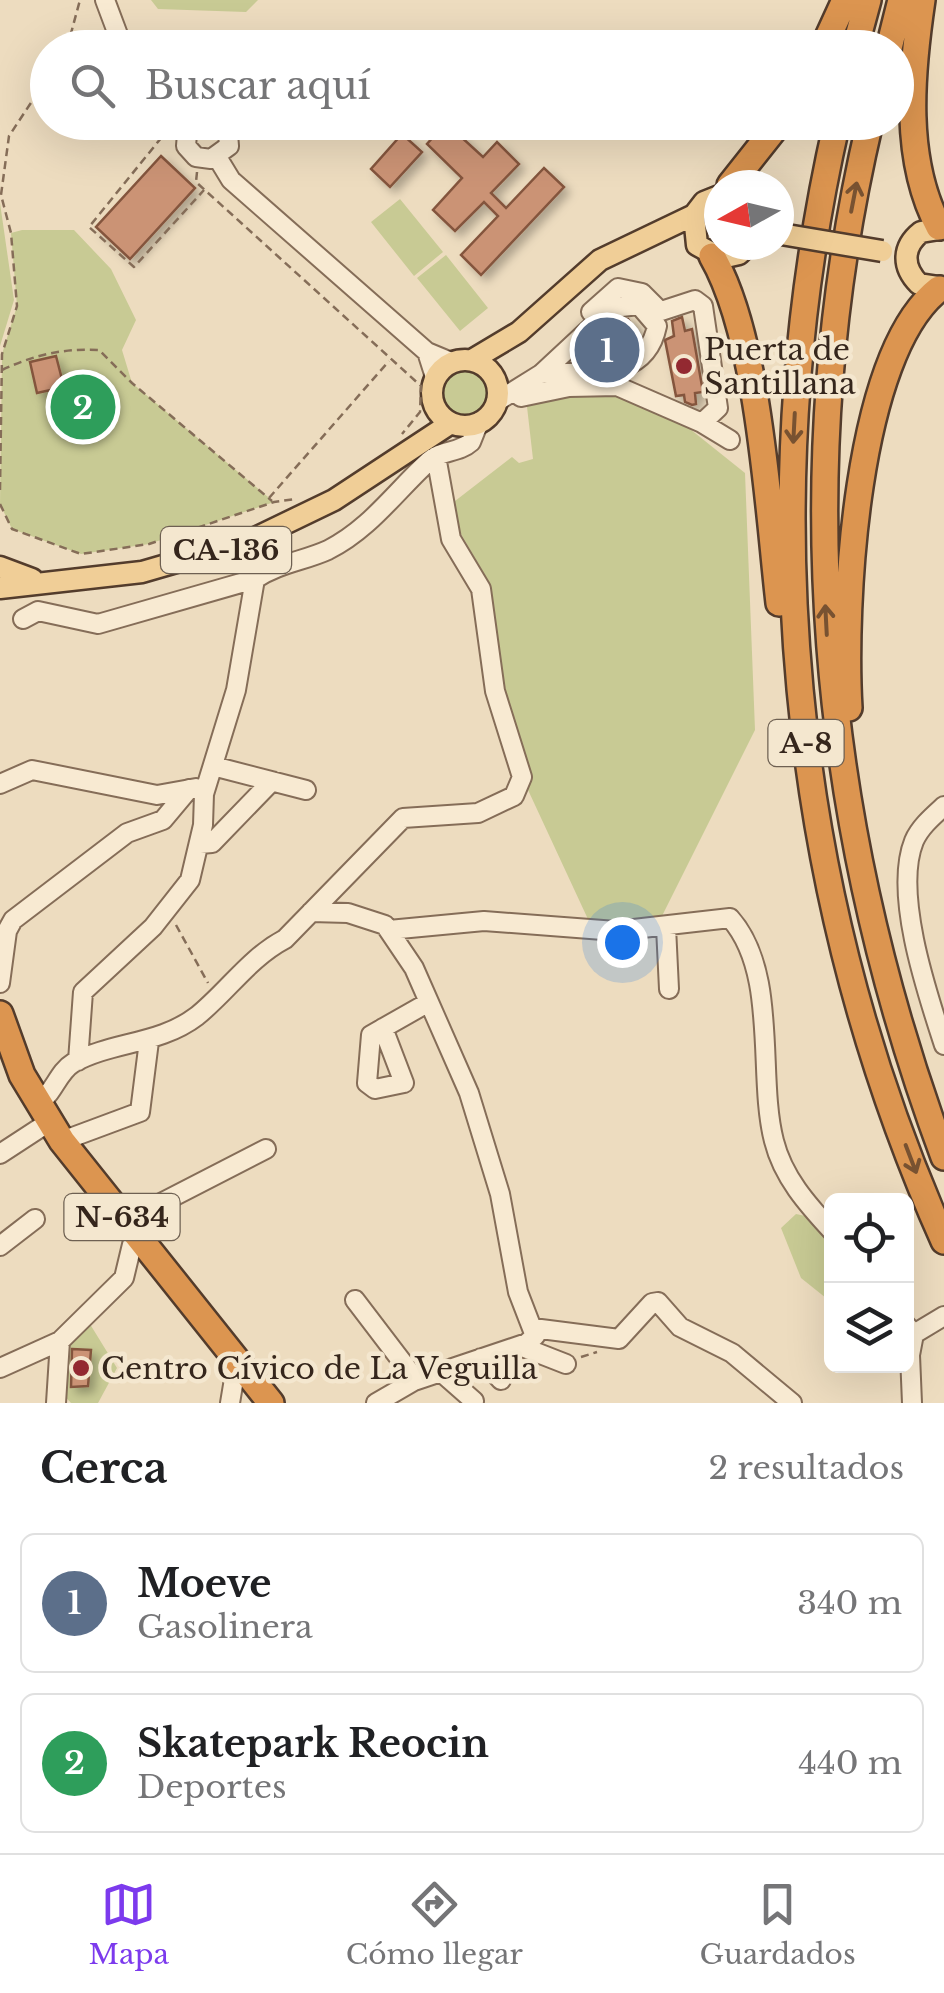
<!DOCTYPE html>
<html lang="es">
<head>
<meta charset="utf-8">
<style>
  :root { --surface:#fff; --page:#f2f2f2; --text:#202124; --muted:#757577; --line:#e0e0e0; --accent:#7c3aed }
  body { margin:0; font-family:"Libre Baskerville",serif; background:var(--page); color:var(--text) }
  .controls { position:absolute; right:30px; bottom:30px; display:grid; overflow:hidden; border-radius:15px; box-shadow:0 10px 40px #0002 }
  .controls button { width:90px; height:90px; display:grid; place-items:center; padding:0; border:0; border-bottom:2px solid var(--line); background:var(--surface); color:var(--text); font:50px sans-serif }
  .compass { position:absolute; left:704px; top:170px; width:90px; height:90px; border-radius:50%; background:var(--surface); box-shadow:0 10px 40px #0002; rotate:262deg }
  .you { position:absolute; left:622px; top:942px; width:35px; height:35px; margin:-25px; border:8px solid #fff; border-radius:50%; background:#1a73e8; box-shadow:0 0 0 15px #1a73e833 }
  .badge { display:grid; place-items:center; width:65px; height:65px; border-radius:50%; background:var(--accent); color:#fff; font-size:32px; font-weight:700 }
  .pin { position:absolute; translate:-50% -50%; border:5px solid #fff; box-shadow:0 2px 10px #0006 }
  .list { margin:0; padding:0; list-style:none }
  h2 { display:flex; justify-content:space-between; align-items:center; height:130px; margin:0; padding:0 40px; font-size:42px }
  h2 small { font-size:32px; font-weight:400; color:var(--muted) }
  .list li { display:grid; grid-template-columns:65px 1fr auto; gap:30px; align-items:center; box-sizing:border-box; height:140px; margin:0 20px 20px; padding:0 20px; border:2px solid var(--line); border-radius:15px }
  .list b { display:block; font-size:38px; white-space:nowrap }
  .list p { margin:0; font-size:32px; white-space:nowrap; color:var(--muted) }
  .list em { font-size:32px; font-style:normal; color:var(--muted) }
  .icon { flex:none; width:55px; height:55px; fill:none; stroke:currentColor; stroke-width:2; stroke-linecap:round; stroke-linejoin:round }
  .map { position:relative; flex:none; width:944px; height:1403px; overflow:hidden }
  .search { position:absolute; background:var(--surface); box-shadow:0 10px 40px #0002; left:30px; right:30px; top:30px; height:110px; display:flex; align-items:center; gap:25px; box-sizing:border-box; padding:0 35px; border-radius:55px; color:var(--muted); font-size:38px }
  .sheet { height:450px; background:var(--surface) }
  nav { display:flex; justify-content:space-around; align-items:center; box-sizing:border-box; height:140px; border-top:2px solid var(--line); background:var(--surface); font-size:28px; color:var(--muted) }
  nav a { display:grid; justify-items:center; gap:5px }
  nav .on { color:var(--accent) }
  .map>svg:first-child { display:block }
</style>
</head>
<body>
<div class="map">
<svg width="944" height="1403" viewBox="0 0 944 1403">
  <defs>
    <filter id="shadow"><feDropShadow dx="5.5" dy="5.5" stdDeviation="5" flood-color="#0004"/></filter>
  </defs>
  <rect width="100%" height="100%" fill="#eddcbf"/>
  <path fill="#c8ca94" d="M151,0H258L246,12L158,9Z
    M400,199L443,252L414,276L371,222Z
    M0,203L14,300L0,346Z
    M22,230H74L111,269L136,320L122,350L132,383L274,502L149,544L81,554L12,529L0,504L2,354L17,306L11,233Z
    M446,255L488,308L460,331L417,278Z
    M438 392a26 26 0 1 1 52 0a26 26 0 1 1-52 0Z
    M601,387L675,417L745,473L755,730L656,928L593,930L522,777L483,572L446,508L512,457L519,463L533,459L526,398Z
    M796,1214L810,1217L831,1242V1302L801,1278L781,1228Z
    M85,1316L117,1368L98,1403H71L60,1391V1341Z"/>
  <path fill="#cb9375" stroke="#84553e" stroke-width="2.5" filter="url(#shadow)" d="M437,122L447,124L483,157L497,142L519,164L491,193L506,208L544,168L564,187L481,275L461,255L498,216L484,202L455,231L433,210L462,178L427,144L434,136L429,131Z
    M402,134L422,152L390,187L371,169Z
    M161,156L195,188L130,259L96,227Z
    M682,317L685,331L692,329L703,392L695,393L696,404L692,405L685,402L684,395L676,396L665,340L674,336L672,321Z
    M628,319L639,338L622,354L601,359L590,346L617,320Z
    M56,356L64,387L37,393L30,362Z
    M72,1349L91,1350L88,1386L71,1387Z"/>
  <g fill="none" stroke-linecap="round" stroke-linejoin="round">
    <defs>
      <path id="minor" d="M105,0L123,48
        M188,122L186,146L196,157L211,159L229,146L227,122
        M217,157L231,180L427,352L451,362
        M591,312L618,288L642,293L658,309
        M427,352L435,377
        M514,392L521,397L569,387L617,386L702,423L718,408L703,306L695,300L649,315
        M496,402L541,374L612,308L639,305L657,326C645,384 585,370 541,374
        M702,423L730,440
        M23,619L38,611L98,624L255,579
        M213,766L306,790
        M0,784L32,770L157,795L196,788
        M944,806C933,816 920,827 914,841C893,893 927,993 944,1045
        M200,844L212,843L272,781
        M311,912L348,913L385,925L414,968L469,1093L500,1194L518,1292L535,1336L527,1343L414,1381L376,1403
        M666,927L669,989
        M389,930L484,921L616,931L730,918C779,973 757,1076 774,1141C783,1177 807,1204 832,1231
        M0,983L7,931L13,920L127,833L163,820L189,789
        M383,1028L404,1083L375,1089L367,1083L371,1035L429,1002
        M78,1061L83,992L153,927L190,880L203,825L204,794L236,690L255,579C279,563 304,561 328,550C370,529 396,491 429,461C441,450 459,453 471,442L479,422
        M38,1104C54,1093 58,1072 73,1063C113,1041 159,1045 197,1016C228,991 249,958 285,939L403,818L478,813L514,796L522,777L495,691L481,589L451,539L436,456
        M62,1141L140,1112L149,1041
        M0,1154L49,1122
        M126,1221L266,1149
        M0,1246L35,1219
        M355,1300L416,1380
        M906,1325L914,1334L910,1355L912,1403
        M533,1328L619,1339L652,1303L658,1302L680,1327L732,1353L792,1403
        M914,1334L944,1316
        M520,1346L566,1364
        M481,1358L501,1380
        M0,1368L60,1341
        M441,1372L474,1401
        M56,1403L60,1341L124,1278L135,1232
        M230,1403L237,1361"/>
      <path id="major" d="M719,196L704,202L694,215L697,245L721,258L739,254L748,245
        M944,228L921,232C902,247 902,267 919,284L944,288
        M432 393a33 33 0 1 1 66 0a33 33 0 1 1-66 0Z
        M472,360L519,332L600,260L694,215
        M0,567L32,579
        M0,588L142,572L249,541L334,500L451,423"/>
      <path id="highway" d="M922,0C911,74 903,160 939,227
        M823,48L845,0
        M855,48L868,0
        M889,48L901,0
        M837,122C752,494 788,892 944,1241
        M870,122C788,470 820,824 944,1157
        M730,185L780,122
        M712,256C759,337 768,507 779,603
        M849,708C843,607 855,354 939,289
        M0,1014L22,1075L62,1141L271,1403"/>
    </defs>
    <use href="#minor" stroke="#856d58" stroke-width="22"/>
    <use href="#major" stroke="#533c2c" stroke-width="25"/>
    <use href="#highway" stroke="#533c2c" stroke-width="30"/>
    <path stroke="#856d58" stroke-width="2.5" stroke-dasharray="8 5" stroke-linecap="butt" d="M67,48L80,0
      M170,127L89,227L134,267L204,190
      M197,172L196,182L421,386L420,412L402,434
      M2,370C34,355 64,348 99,350L132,383L272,501
      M0,490L2,354L17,306L11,233L1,195L9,136L48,77
      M269,498L389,361
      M0,504L12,529L81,554L149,544L274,502L295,499
      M176,925L208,983
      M581,1357L597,1352"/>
    <use href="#minor" stroke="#f8ead2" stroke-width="18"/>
    <use href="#major" stroke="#f0ce97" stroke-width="20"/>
    <use href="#highway" stroke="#dc9550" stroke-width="25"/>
    <defs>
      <path id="major-bridge" d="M781,234L882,251"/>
    </defs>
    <use href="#major-bridge" stroke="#533c2c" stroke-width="25" stroke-linecap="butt"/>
    <use href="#major-bridge" stroke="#f0ce97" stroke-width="20"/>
  </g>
  <defs><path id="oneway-shaft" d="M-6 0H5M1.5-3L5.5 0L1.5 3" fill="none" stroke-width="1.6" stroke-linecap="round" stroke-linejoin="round" transform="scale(2.5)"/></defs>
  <g stroke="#785231">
    <use href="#oneway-shaft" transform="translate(854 197) rotate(-79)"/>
    <use href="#oneway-shaft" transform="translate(794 428) rotate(93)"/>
    <use href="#oneway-shaft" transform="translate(826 620) rotate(-93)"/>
    <use href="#oneway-shaft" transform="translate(911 1159) rotate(69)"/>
  </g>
  <g fill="#932931" stroke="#f4e7cf" stroke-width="4">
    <circle cx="684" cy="366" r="10"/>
    <circle cx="81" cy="1368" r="10"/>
  </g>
  <g text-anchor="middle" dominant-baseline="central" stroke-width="9" stroke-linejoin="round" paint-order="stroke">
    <g fill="#f4e7cf" stroke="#6e6052" stroke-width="2.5">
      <rect x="161" y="527" width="130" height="46" rx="8"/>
      <rect x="768.5" y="720" width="75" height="46" rx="8"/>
      <rect x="64.5" y="1194" width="115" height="46" rx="8"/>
    </g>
    <g font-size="28" font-weight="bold" fill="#35261c">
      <text x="226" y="550">CA-136</text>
      <text x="806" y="743">A-8</text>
      <text x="122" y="1217">N-634</text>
    </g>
    <g font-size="30" fill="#35261c" stroke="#f4e7cf" text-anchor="start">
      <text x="704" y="349">Puerta de<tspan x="704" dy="34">Santillana</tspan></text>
      <text x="101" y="1368">Centro Cívico de La Veguilla</text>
    </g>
  </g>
</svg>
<div class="controls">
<button><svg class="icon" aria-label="locate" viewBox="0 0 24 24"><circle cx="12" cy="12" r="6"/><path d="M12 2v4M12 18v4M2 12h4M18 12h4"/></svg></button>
<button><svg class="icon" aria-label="layers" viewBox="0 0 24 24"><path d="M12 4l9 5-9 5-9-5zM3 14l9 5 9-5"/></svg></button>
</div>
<svg class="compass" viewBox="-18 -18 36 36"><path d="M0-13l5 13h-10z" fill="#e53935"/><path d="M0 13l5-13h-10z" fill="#757577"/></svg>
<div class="you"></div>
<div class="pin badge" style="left:607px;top:350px;background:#5c6f8a">1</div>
<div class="pin badge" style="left:83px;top:407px;background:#2e9e5b">2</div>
<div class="search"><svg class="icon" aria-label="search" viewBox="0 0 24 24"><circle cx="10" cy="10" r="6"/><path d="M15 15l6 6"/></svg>Buscar aquí</div>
</div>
<section class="sheet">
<h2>Cerca<small>2 resultados</small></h2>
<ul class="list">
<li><span class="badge" style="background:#5c6f8a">1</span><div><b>Moeve</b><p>Gasolinera</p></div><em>340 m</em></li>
<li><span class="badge" style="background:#2e9e5b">2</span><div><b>Skatepark Reocin</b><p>Deportes</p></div><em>440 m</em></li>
</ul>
</section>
<nav>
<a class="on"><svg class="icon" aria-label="map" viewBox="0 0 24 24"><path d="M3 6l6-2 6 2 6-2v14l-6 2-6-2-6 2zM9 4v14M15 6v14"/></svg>Mapa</a>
<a><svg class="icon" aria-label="directions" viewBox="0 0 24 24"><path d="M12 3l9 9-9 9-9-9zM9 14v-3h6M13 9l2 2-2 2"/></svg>Cómo llegar</a>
<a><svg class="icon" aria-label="saved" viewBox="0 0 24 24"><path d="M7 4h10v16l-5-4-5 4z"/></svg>Guardados</a>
</nav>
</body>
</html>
